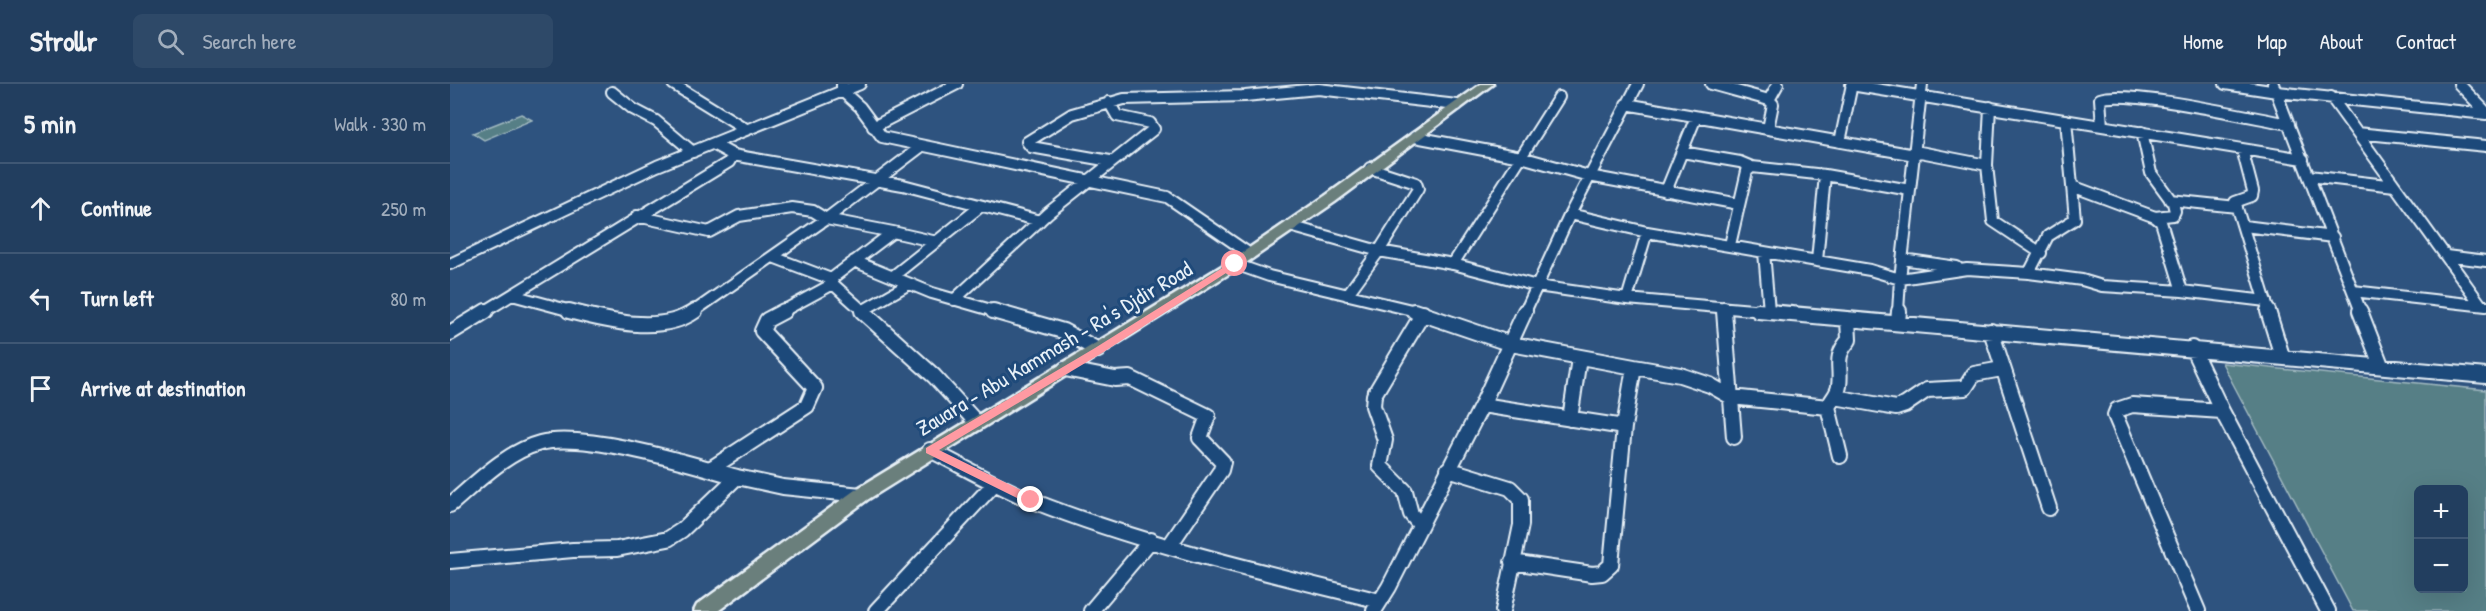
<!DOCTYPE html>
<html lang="en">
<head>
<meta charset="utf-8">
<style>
  :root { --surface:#223e5f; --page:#2e4968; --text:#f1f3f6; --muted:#a2aebd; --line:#3f5774 }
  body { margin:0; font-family:"Patrick Hand",sans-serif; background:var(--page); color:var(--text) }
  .controls { position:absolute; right:18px; bottom:18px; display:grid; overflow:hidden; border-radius:9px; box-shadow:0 6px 24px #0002 }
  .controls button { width:54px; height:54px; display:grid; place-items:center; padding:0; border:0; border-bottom:2px solid var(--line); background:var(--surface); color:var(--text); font:30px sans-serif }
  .stop { position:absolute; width:18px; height:18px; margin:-14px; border:4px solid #ff9aa2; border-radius:50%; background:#fff }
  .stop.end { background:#ff9aa2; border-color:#fff; box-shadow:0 2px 6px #0008 }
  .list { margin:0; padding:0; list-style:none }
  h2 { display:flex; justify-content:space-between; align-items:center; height:78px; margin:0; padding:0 24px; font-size:26px }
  h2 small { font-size:20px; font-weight:400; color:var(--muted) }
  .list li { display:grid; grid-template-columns:39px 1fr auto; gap:18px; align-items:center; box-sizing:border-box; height:90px; padding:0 24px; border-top:2px solid var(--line) }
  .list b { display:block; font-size:22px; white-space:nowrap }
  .list em { font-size:20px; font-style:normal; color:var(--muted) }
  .icon { flex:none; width:33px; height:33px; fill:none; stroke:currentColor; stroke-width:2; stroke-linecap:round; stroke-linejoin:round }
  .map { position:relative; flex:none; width:2036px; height:527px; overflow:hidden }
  header { display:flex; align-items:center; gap:36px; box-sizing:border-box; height:84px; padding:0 30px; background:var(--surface); border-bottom:2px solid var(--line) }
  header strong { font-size:28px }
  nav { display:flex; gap:33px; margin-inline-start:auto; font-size:21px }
  .search { width:420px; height:54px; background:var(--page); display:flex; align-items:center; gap:15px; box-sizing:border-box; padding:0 21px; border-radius:9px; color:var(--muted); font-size:22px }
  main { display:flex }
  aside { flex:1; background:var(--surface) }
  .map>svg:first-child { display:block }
</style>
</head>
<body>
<header>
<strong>Strollr</strong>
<div class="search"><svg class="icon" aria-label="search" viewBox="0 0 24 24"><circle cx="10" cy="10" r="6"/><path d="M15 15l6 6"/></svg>Search here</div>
<nav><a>Home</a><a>Map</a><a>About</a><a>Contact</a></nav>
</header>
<main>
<aside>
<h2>5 min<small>Walk · 330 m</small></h2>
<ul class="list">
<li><svg class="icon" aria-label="ahead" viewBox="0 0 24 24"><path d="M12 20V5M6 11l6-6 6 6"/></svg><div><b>Continue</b></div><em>250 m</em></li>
<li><svg class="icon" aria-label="left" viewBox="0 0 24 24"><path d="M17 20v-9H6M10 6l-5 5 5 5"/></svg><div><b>Turn left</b></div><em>80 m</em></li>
<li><svg class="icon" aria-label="arrive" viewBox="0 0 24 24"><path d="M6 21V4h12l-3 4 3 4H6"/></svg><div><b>Arrive at destination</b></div></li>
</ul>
</aside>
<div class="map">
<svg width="2036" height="527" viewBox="0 0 2036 527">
  <rect width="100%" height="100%" fill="#2e537f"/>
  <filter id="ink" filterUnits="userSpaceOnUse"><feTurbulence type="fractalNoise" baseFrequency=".0167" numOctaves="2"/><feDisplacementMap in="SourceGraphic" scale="12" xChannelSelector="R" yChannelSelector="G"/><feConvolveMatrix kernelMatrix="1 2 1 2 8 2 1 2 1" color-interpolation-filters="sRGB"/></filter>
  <g filter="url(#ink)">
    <path fill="#577f86" stroke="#a0b8bf" stroke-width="1.5" fill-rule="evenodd" d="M71,30L82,36L34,56L23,49Z
      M1772,279L2036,306V527H1903ZM1968,406H2014V504H1968Z"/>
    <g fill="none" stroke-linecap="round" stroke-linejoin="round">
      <defs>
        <path id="minor-far1" d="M223,0L296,45
          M392,0V7L410,23L432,53L717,113L800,170
          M1261,0L1319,16L1323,20L1318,45
          M1775,0L1827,8L2036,30
          M1823,0L1911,228
          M2009,0L2036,28
          M1401,1L1853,75
          M162,8L183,25L206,37L243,68
          M1881,13L2031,221
          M1319,16L1328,0
          M1176,20L1465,71
          M1540,23L1537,81L1543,137L1591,169
          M1652,42L1650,15C1676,5 1804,34 1839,40
          M423,43L507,0
          M1692,48L1701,89L1723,119L1725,127L1723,131L1705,133
          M1907,49L2036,62
          M965,53L1071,73L1139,92L1289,120
          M1390,58L1402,0
          M1792,65L1803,107L1802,112L1785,118L1819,228
          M1465,67L1537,81
          M1232,68L1290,78L1302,83
          M283,71L453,101L590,137
          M660,77L581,63L577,58L622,30L674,15L795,12L868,5L1007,21
          M1859,92L1945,102
          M1622,102L1705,133L1711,138L1732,207
          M1216,107L1246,33
          M1720,116L1787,123
          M1120,130L1197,148L1177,215
          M187,132L259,148L289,132L342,124L363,127L376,135L443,148L381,195
          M840,142L929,167L1003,180L1087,202L1177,215L1325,228
          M1794,142L1883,153
          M443,148L487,158
          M1197,148L1420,186L1450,195L1517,185L1579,189L1632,196L1652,202L1732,207L1816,217
          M1280,161L1297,87L1302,83L1375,91
          M1314,168L1319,227
          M1996,172L2036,177
          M323,173L381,195L383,200L414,228
          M1452,175L1507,183
          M404,177L482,209L548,228
          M1367,177L1375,91L1460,106
          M0,180L207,82L410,0
          M785,180L819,192L970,228
          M1003,180L1109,13
          M1579,189L1598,152L1625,135L1616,36
          M442,193L531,122
          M1903,207L2036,222
          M62,211L125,228
          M897,211L929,167L968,105L966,99L920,84
          M504,216L598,129L704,45L700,39L667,32L659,18
          M1274,223V228
          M412,227L459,200
          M34,228L279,78L283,71L263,60
          M243,228L376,135L472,62
          M331,228L383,200
          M1075,228L1120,130L1188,0
          M1448,228L1450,195L1472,0"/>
        <path id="minor" d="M119,227C157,237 211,251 245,227
          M412,227L484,292L527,339
          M543,227L613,247L648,266
          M964,227L1061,260L1184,283L1174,343L1161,481L1152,489L1142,490L1062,478
          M1274,227L1284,353
          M1308,227L2036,292
          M1818,227L1832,272
          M1910,227L1931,281
          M1448,239L1449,227
          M1541,247L1599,424
          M0,249L36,227
          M1742,264L1772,327L1878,527
          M1184,283L1230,291L1260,301L1281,313L1378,323
          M615,285L665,295L680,294L758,332L750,354L773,378L771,386L720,461
          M1385,313L1446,324L1455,321L1477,306L1515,304L1524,290L1552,285
          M1032,321L1174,343
          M1120,335L1129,274
          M480,366C514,383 548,403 583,417C694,461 813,488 930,517
          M1390,372L1378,323C1382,315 1388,310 1389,302C1392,281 1383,274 1399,256L1398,235
          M260,385L357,322L365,304L312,247L317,236L334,227
          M998,385L1060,404L1071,415V441L1053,527
          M0,421C26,399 56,368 90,359C135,347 241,380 287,393
          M970,441L961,430L955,407L930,382L935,356L923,322L924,311L973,229
          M0,477L123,466L167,465L218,455L232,446L287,393L333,403L411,411
          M426,527L544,400
          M641,527L701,456
          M924,527L939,503L1032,321L1075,227
          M1748,527L1665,331L1667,326L1682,321L1772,327"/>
        <path id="major" d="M1031,0H1043L885,118L790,183L417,416L268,527H244L247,521L405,406L780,177L875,112Z"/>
      </defs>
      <use href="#minor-far1" stroke="#e8f1f8" stroke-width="14"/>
      <use href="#minor" stroke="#e8f1f8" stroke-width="18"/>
      <use href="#major" stroke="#e8f1f8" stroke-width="5"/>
      <use href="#minor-far1" stroke="#1f4a7a" stroke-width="10"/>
      <use href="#minor" stroke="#1f4a7a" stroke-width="14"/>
      <use href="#major" fill="#6b7f7c" fill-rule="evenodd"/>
    </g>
  </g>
  <path fill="#ff9aa2" d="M782,178L790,180L652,269L489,366L585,413V419H577L476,369V364L645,264Z"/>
  <g text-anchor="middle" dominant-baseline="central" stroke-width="6" stroke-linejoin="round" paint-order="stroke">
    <g font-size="22" fill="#e8f1f8" stroke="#1f4a7a">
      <text transform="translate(604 264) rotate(-31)">Zauara - Abu Kammash - Ra's Djdir Road</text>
    </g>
  </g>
</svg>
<div class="controls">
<button>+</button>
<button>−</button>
</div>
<div class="stop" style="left:785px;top:180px"></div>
<div class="stop end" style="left:581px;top:416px"></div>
</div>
</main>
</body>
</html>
